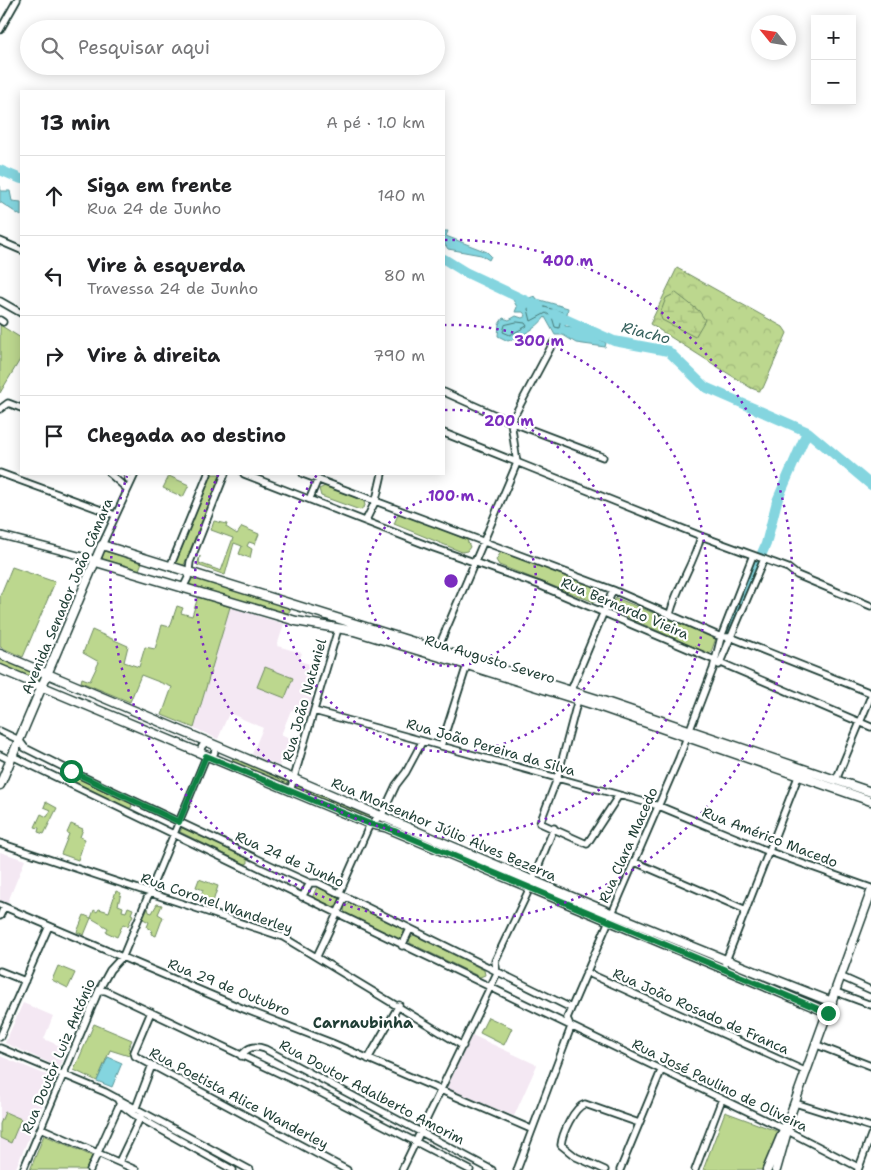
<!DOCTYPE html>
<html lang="pt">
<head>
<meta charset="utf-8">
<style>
  :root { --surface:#fff; --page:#f2f2f2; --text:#202124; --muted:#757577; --line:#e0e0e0 }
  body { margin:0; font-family:"Shantell Sans",sans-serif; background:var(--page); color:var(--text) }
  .controls { position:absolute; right:15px; top:15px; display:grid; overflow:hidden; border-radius:0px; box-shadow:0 2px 12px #0003 }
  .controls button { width:45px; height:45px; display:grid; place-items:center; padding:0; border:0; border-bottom:1px solid var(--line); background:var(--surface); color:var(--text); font:25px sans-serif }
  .compass { position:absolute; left:751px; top:15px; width:45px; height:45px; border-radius:50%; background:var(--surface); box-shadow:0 2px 12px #0003; rotate:300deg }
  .stop { position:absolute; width:15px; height:15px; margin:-11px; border:4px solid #0b8043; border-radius:50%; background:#fff }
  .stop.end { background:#0b8043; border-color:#fff; box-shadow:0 1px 5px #0008 }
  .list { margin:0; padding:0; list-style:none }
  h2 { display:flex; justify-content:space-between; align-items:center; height:65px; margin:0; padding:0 20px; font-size:21px }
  h2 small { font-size:16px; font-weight:400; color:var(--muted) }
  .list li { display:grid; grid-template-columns:32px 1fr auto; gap:15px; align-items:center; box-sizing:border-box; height:80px; padding:0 20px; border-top:1px solid var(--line) }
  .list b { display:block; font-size:19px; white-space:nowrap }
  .list p { margin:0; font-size:16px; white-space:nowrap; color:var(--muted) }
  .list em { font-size:16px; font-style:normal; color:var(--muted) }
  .icon { flex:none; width:28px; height:28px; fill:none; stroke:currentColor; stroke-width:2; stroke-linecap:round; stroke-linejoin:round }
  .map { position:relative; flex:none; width:871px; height:1170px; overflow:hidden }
  .search { position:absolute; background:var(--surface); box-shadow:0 2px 12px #0003; left:20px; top:20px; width:425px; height:55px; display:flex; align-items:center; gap:12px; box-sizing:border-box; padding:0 18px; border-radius:28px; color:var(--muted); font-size:19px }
  .panel { position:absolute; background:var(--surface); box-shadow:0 2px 12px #0003; left:20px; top:90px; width:425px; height:385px; border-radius:0px }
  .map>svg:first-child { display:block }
</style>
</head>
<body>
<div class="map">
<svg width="871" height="1170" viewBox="0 0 871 1170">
  <defs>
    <pattern id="forest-crowns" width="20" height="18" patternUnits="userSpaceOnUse" patternTransform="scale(1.25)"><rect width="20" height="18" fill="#bcd78e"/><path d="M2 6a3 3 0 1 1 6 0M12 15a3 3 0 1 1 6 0" fill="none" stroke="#a1b97b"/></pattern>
    <pattern id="wetland-marsh" width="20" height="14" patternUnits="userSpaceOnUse" patternTransform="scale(1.25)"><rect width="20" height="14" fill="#bcd78e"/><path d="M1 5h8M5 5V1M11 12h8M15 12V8" fill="none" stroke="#a1b97b"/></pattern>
  </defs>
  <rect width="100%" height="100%" fill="#fff"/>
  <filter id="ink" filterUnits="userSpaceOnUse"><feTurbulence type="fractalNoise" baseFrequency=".02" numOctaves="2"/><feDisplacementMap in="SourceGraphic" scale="10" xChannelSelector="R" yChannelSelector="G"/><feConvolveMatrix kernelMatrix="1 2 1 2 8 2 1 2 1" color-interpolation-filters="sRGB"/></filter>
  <g filter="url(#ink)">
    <path fill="#f4e8f3" d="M230,607L284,624L277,646L302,653L299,661L313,665L305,696L313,698L308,715L291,710L281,735L290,739L279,766L252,754L263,728L229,713L218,739L194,728Z
      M0,852L25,860L7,904L0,901Z
      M23,1003L53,1016L44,1039L67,1049L59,1067L5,1043Z
      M472,1035L537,1065L514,1116L446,1088Z
      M0,1056L54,1078L15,1170H0Z"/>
    <path fill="#bcd78e" stroke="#6e8a61" d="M0,325L21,338V358L0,393Z
      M212,474H221L184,565H178L175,562Z
      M169,476L189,485L183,497L163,488Z
      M325,486L364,501L365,506L360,510L321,496L319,489Z
      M399,512L467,540L470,547L467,551L462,552L394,524Z
      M214,521L227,524L226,527L237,534L242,527L259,534L255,544L249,542L247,546L252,549L250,558L239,554L242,546L234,543L225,575L197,565L200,556L199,563L221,571L233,538L211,530Z
      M104,551L142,562L139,570L102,559Z
      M501,552L600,589L602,598L594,602L499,565L496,560Z
      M12,567L55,582L23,657L0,647V596Z
      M190,577L289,606L290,611L286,614L187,584Z
      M198,597L230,607L194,728L162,715L172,687L141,675L130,702L81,682L82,678L90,681L99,662L83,653L92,630L128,646L124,662L139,667L145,647L155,649L162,625L170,627L177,606L183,608L181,613L192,616Z
      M616,598L716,638L711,652L709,654L614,611L611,605Z
      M0,657L39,674L40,680L37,681L0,664Z
      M265,667L293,678L285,698L257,687Z
      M233,756L288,780V782L286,785L232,763Z
      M72,775L131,803L132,807L128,809L70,780Z
      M298,784L369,814V817L366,819L295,789Z
      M46,802L57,808L44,834L38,832L39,828L35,827L41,814L47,817L51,810L44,807Z
      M71,824L83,829L80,837L85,839L78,860L61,854L69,834L67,833Z
      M182,828L248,858V863L245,864L180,832Z
      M199,879L218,886L212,905L199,901L203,890L196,887Z
      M317,887L341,898L335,910L312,898Z
      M116,891L121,893L118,905L123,907L122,911L126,912L128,907L133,909L131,914L133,915L128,926L123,924L117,937L106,932L108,928L91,918L84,935L77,932L84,915L91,918L94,910L97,912L99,909L109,912Z
      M350,903L404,930V936L399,940L345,914L344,908Z
      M157,904L162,905L158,914L163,917L156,936L151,934L152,930L147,927L149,922L143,919L148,908L149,912L152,913Z
      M414,935L484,970L485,975L480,977L410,943L409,938Z
      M58,966L75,973L68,988L52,980Z
      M488,1017L512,1028L504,1045L480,1033Z
      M94,1024L132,1040L128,1048L132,1050L129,1056L110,1050L97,1081L74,1070Z
      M5,1112L21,1119L11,1143L0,1138V1124Z
      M725,1112L779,1132L764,1170H703Z
      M44,1135L92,1156L86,1170H30Z"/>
    <path fill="url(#forest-crowns)" stroke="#6e8a61" d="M677,268L783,327L787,333L763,388L759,391L751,388L650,324Z"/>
    <path fill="url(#wetland-marsh)" stroke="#6e8a61" d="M676,293L699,311L705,320L695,337L662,320L660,314L666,298Z"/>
    <path fill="#84d5df" stroke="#5c989b" d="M0,186L1,191H10L12,201L21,202V216L0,202Z
      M444,231H448L446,236L487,252L491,256L489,260L481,255L448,249L444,243Z
      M535,296L537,299L568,308L565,326L574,327L577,321H580L581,329L584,330L587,326L594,328L599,339L606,343L605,347L576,343L563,335H555L545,317C536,329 522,336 508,341L498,336L499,324L503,318L509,320L516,316L522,318L526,316L523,312H515L517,307L512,298L515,297L527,304L529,298Z
      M108,1057L122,1063L112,1087L97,1081Z"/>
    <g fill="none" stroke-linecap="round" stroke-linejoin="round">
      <path stroke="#477a78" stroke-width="1" d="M534,304L562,312L559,328L555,327L552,317L546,313L531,321L528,309Z
        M517,322L525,323L527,326L510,335L503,332L505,325Z"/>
      <path stroke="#84d5df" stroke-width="10" d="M0,170L21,179
        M444,259L465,272L539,307
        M554,314L614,341L668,351L705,387L808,432L871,485
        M729,629L766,544L777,501L807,432"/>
      <defs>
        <path id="street" d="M0,30L17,0
          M0,241L21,250
          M0,301L21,313
          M0,320L3,322
          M444,392L511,422L603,457
          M0,409L8,403L21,408
          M511,422L553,343
          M511,422L517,463
          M444,433L701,536L788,568L797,575L871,606
          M0,473L115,515
          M110,474L127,489
          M127,474L128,479L133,478
          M244,474L434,548L539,585L871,727
          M303,474L613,590L721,637H730L871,693
          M310,498L318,479
          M366,520L376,500L382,474
          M0,535L96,560
          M102,545L135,474
          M170,567L208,474
          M183,588L188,578L190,562L225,474
          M670,614C677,586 694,564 701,536
          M436,653L517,463
          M719,665L764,559
          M571,690L613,590
          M578,699L557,779L540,823L587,844L619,795
          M314,711L659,806L770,852L871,888
          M0,731L19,740L25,748L71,771L279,869L310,883H318L571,1008
          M201 750a7 7 0 1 1 14 0a7 7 0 1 1-14 0Z
          M441,746L467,665
          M0,755L10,760
          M12,756L788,1131L858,1167
          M836,780L871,696
          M290,791L338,629
          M0,843L283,937L463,1046
          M635,862L746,910
          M339,894L370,824L382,815L396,785L406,772L422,742
          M302,897L310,883
          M0,905L244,1009L332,1043L531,1129
          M0,916L4,907
          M402,946L410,929
          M317,956L345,897
          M725,963L798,777
          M0,971L25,981
          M586,972L807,1072
          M842,977L871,990
          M99,990L106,991L323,1094L470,1170
          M836,992L871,1005
          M151,1012L134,1052L135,1056L347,1170
          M0,1037L49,926
          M817,1045L871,1066
          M0,1048L105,1092L250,1170
          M241,1056C248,1047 254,1045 265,1049L492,1170
          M368,1059L399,1005
          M117,1098L120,1104L133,1114L233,1170
          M795,1103L871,1127
          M135,1110L152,1065
          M41,1128L136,1170
          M119,1162L141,1116
          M23,1170L99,990L110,970L123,956L206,757
          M90,1170L121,1101
          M402,1170L497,973L495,961L527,894L554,828
          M517,1170L571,1027L567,1018L679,758L713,669L721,637L753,555
          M605,1170L576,1157L561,1145C562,1134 574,1107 585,1104L639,1123
          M620,1170L661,1071
          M695,1170L722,1099
          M858,1170L871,1135"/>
        <path id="secondary" d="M96,562L296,621L354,631L467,665L598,706L871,801
          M0,654C277,770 552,893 832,1002
          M0,669L370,824L385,827L829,1013
          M0,785L102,545L600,700L871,792
          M767,1170L791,1113L871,892
          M776,1170L789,1124"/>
      </defs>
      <use href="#street" stroke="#1f3d34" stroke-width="9"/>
      <use href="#secondary" stroke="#1f3d34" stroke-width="11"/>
      <use href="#street" stroke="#fff" stroke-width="5.5"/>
      <use href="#secondary" stroke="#fff" stroke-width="8"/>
    </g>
  </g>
  <g fill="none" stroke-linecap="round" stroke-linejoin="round" filter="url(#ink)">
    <path stroke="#0b8043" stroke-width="6" d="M71,771L179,822L206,756L370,824L385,827L828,1013"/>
  </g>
  <g fill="none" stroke="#7b2cbf" stroke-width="2.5" stroke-dasharray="2.5 5">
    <circle cx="451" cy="581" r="85"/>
    <path d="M445 410A171 171 0 1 1 317 475"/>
    <path d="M444 325A256 256 0 1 1 218 475"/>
    <path d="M445 240A341 341 0 1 1 127 476"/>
  </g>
  <g text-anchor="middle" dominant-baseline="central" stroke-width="4.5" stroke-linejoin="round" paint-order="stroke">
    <g font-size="14" fill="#1f3d34" stroke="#fff">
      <text transform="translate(67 596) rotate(-67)">Avenida Senador João Câmara</text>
      <text transform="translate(625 608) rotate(23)">Rua Bernardo Vieira</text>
      <text transform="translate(490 659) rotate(17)">Rua Augusto Severo</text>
      <text transform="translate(304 700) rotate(-74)">Rua João Nataniel</text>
      <text transform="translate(491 747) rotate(16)">Rua João Pereira da Silva</text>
      <text transform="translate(444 829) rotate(23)">Rua Monsenhor Júlio Alves Bezerra</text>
      <text transform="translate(770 837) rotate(21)">Rua Américo Macedo</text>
      <text transform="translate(628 845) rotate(-66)">Rua Clara Macedo</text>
      <text transform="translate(290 859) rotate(24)">Rua 24 de Junho</text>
      <text transform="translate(217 903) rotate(19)">Rua Coronel Wanderley</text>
      <text transform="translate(229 987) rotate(22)">Rua 29 de Outubro</text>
      <text transform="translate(701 1011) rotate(24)">Rua João Rosado de Franca</text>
      <text transform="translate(58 1056) rotate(-67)">Rua Doutor Luiz António</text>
      <text transform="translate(720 1085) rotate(26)">Rua José Paulino de Oliveira</text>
      <text transform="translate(372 1092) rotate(28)">Rua Doutor Adalberto Amorim</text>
      <text transform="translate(239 1098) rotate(28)">Rua Poetista Alice Wanderley</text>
    </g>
    <g font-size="15" font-style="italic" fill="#38635f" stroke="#fff">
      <text transform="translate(646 333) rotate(14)">Riacho</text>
    </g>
    <g font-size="15" font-weight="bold" fill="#1f3d34" stroke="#fff">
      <text x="363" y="1023">Carnaubinha</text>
    </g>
  </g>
  <circle cx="451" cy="581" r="8" fill="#7b2cbf" stroke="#fff" stroke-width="2.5"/>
  <g font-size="15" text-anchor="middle" font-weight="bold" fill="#7b2cbf" stroke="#fff" stroke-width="4.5" stroke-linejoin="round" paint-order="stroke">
    <text x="568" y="266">400 m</text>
    <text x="539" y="346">300 m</text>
    <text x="509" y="426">200 m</text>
    <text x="451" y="501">100 m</text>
  </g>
</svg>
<div class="controls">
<button>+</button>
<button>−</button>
</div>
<svg class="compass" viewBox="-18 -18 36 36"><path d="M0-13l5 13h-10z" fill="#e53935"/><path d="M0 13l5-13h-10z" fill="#757577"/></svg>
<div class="stop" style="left:71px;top:771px"></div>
<div class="stop end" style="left:828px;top:1013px"></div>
<div class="search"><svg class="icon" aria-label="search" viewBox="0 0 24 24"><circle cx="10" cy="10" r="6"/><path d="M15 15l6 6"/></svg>Pesquisar aqui</div>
<section class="panel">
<h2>13 min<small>A pé · 1.0 km</small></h2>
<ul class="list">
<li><svg class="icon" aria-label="ahead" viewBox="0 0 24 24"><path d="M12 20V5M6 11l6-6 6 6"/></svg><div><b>Siga em frente</b><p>Rua 24 de Junho</p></div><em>140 m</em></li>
<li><svg class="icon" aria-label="left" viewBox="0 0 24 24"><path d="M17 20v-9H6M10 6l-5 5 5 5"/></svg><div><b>Vire à esquerda</b><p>Travessa 24 de Junho</p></div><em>80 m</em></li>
<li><svg class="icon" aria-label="right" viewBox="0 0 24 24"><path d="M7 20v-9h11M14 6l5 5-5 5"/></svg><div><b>Vire à direita</b></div><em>790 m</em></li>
<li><svg class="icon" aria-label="arrive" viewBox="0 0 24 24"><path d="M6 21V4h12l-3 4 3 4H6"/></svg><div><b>Chegada ao destino</b></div></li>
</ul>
</section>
</div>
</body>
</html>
